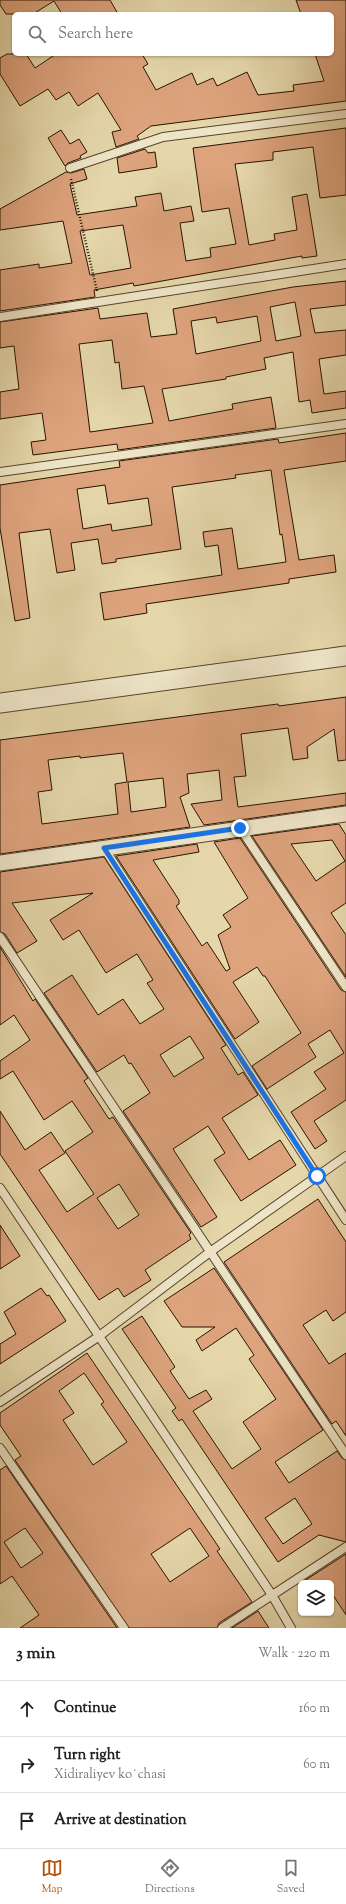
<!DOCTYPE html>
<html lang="en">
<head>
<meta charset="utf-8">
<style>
  :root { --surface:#fff; --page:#f2f2f2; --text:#202124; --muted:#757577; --line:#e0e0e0; --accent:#b45309 }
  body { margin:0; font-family:"Sorts Mill Goudy",serif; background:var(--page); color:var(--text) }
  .controls { position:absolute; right:12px; bottom:12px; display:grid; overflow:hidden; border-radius:6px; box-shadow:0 1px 3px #0004 }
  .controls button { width:36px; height:36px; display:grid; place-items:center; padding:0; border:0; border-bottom:1px solid var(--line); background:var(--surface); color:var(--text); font:20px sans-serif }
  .stop { position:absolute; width:12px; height:12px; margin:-9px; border:3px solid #1a73e8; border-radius:50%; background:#fff }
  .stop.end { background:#1a73e8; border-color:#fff; box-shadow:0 1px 4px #0008 }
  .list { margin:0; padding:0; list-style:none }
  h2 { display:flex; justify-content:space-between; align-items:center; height:52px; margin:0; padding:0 16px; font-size:17px }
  h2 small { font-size:13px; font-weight:400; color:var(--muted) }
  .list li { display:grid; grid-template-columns:26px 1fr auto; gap:12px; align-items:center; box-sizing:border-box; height:56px; padding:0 16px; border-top:1px solid var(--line) }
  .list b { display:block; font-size:15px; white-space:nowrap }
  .list p { margin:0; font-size:13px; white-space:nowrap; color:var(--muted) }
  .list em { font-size:13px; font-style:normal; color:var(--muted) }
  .icon { flex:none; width:22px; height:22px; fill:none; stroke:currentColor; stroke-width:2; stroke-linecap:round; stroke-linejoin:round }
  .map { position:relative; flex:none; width:346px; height:1628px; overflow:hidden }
  .search { position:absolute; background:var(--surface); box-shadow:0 1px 3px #0004; left:12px; right:12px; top:12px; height:44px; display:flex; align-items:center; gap:10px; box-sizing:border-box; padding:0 14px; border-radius:6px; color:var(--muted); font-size:15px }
  .sheet { height:220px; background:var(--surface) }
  nav { display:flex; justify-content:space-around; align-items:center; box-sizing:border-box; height:56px; border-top:1px solid var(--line); background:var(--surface); font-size:11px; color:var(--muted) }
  nav a { display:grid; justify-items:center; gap:2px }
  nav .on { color:var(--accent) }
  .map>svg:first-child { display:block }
</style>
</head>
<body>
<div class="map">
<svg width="346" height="1628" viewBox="0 0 346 1628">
  <rect width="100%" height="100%" fill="#e5d7aa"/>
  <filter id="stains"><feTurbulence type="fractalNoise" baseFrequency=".005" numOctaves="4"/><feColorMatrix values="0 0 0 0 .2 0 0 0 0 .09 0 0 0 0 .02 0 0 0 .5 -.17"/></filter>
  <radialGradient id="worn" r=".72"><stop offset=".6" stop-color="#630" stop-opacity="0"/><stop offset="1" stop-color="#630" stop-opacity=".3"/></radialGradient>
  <path fill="#dda37d" stroke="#281300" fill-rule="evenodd" d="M0,0H110L118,14H62L54,1L33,14H6L0,5Z
    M296,0H346V101L151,126L137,136L139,139L116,147L112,132L121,130L98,93L78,106L69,92L56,100L48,89L20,106L0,74V58L7,54H26L35,68L56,54H142L148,64L143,67L156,90L192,73L197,85L213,78L217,86L247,72L258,95L294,91L293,85L324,81L315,54H332V14H301Z
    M346,128V195L320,198L313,147L273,152V160L235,164L249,245L275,240L274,234L297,230L292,197L307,194L317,256L302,258V256L134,286L133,283L94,290L95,297L0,311V270L39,264V268L72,263L63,221L0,230V209L66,172L71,173L84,169L87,179L70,184L77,215L137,206L135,197L161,193L164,211L191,206L194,221L180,223L186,261L211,257L210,248L236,244L229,208L202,212L193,148ZM123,225L131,268L90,275L80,231Z
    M61,130L70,144L79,139L87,152L80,156L81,158L68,163L65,166L48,138Z
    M145,149L148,153L155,152L157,167L119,173L117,158Z
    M346,281V305L310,309L315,333L346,330V355L319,359L324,394L346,391V408L312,413L310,400L299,402L293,352L264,358L266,369L226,377V379L162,389L169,421L233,409L232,404L271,397L276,428L118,450L117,444L33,455L31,442L46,440L42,413L0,419V392L19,389L14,346L0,348V322L98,308L100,319L147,313L151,337L177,334L173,309L293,287ZM295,302L301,336L276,341L270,307ZM257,316L261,341L196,354L191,321L216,317L217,323ZM112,340L115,363L119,362L122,389L144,386L153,423L90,432L79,344Z
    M346,433V461L284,470L299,560L334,555L336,572L289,579V583L146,604L147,613L104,620L100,593L222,575L218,545L205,547L203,532L232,528L238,569L286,562L282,534L280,535L271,470L235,475L236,478L172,487L181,549L116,559V562L102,564L98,539L71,543L75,570L57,573L50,529L19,533L30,618L15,621L0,528V485L120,467L119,461L278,439L279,443ZM105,485L108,504L148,498L152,525L112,531L111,524L83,529L77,489Z
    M346,697V760L338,761L334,729L307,747L308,758L293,760L288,728L241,734L246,776L234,777L238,807L346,793V805L204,825L191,804L222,800L219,770L187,774L189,793L180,797L190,827L0,854V740L278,704L279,706ZM123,753L127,782L115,784L118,814L42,824L38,792L52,790L48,760L80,756V758ZM163,778L166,807L131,812L128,782Z
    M339,824L346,835V903L331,913L346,935V977L252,836ZM332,840L345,861L316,881L291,844Z
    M240,838L341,990L346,992V1100L314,1121L327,1141L315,1149L291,1112L326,1089L314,1072L344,1053L330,1030L308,1044L316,1057L267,1089L252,1066L301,1033L265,976H263L257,967L233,982L259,1022L235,1039L116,856L197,844L199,852L153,860L179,900V904L176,906L202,946L207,942L226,971L230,969L218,935L231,927L223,915L248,898L214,842Z
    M104,857L226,1045L221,1048L238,1075L243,1072L258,1095L222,1118L249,1160L280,1140L296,1165L241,1201L214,1160L225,1153L208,1126L173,1149L217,1217L201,1227L123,1111L150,1093L131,1063L129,1064L124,1055L97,1072L44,993L72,975L98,1015L123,999L140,1024L164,1009L147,983L153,980L137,954L106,973L79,930L63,940L50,920L93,893L12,903L37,941L17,953L5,934L0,932V872ZM190,1036L204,1058L174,1077L160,1055Z
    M0,947L33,1001L35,999L88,1078L84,1081L109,1119L113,1117L191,1233L189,1235L191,1239L145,1270L151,1280L124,1297L118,1288L99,1300L0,1154V1111L25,1150L51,1132L65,1153L39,1170L67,1212L94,1194L65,1151L93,1132L72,1101L44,1120L13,1071L0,1079V1061L30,1040L14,1015L0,1025ZM119,1184L139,1215L118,1229L97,1198Z
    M318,1199L346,1242V1312L333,1321L326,1310L303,1325L329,1364L346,1353V1436L336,1421L332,1424L224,1262Z
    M0,1225L20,1256L0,1269Z
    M214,1268L323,1430L275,1462L289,1483L337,1451L342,1458L346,1460V1542L319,1535L278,1562L182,1419L179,1421L172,1411L176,1408L122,1329L142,1316L175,1367L170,1371L189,1399L206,1390L212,1399L193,1411L232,1469L261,1449L243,1422L276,1399L249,1359L254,1355L236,1328L202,1351L196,1340L215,1327H182L164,1301ZM295,1498L312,1524L283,1544L265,1518Z
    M41,1288L47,1296L49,1295L66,1321L0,1364V1344L16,1334L4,1312Z
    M87,1353L220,1549L217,1551L252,1602L219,1623L217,1628H129L15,1460L21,1456L0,1425V1413ZM84,1373L104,1402L101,1404L127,1442L93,1465L63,1420L74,1413L59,1391ZM190,1528L209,1556L170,1582L151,1554Z
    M6,1466L117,1628H20L39,1615L12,1576L0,1584V1470ZM25,1528L43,1553L21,1568L4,1542Z
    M346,1554V1615L331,1592V1583H301Z
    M258,1611L269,1628H232Z"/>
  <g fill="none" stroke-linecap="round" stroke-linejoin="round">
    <defs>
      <path id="service" d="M70,168L163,137L346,114
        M0,317L346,264
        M0,472L346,424
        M240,828L346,987
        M104,848L346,1220
        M0,937L346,1455
        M0,1188L272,1595L291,1628
        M0,1402L98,1337L210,1252L346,1156
        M0,1448L124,1628
        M222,1628L346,1547"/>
      <path id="minor" d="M0,863L346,814"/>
      <path id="tertiary" d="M0,703L346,656"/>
    </defs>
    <use href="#service" stroke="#57442a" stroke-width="10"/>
    <use href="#minor" stroke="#57442a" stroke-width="17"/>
    <use href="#tertiary" stroke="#57442a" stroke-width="21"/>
    <path stroke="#281300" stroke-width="2.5" stroke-dasharray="1 2" stroke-linecap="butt" d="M71,179L97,291"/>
    <use href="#service" stroke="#eee5c8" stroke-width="8"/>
    <use href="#minor" stroke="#eee5c8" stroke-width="15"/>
    <use href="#tertiary" stroke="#eee5c8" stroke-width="19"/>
  </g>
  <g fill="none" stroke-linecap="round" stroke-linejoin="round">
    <path stroke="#1a73e8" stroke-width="5" d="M240,828L104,848L317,1176"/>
  </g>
  <rect width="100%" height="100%" filter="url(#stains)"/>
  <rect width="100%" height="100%" fill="url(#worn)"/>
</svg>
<div class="controls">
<button><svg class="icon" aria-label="layers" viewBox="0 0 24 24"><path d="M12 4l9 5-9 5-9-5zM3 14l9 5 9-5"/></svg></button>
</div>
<div class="stop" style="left:317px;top:1176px"></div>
<div class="stop end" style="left:240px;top:828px"></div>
<div class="search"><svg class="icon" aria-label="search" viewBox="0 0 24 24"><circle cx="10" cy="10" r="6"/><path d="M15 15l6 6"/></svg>Search here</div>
</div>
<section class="sheet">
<h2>3 min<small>Walk · 220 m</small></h2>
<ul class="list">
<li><svg class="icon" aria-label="ahead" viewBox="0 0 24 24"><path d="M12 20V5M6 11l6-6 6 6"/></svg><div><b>Continue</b></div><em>160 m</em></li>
<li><svg class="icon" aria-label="right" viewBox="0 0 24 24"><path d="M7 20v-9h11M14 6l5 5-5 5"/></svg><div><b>Turn right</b><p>Xidiraliyev koʻchasi</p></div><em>60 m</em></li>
<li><svg class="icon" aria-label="arrive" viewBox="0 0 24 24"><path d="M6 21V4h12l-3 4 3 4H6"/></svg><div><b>Arrive at destination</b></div></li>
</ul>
</section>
<nav>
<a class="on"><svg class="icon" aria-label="map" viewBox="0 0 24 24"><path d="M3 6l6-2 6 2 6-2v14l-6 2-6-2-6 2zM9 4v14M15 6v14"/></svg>Map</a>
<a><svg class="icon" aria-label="directions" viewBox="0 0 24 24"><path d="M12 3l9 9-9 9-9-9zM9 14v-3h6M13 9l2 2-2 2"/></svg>Directions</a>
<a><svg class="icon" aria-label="saved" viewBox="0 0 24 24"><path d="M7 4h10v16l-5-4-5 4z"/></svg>Saved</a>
</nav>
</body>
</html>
